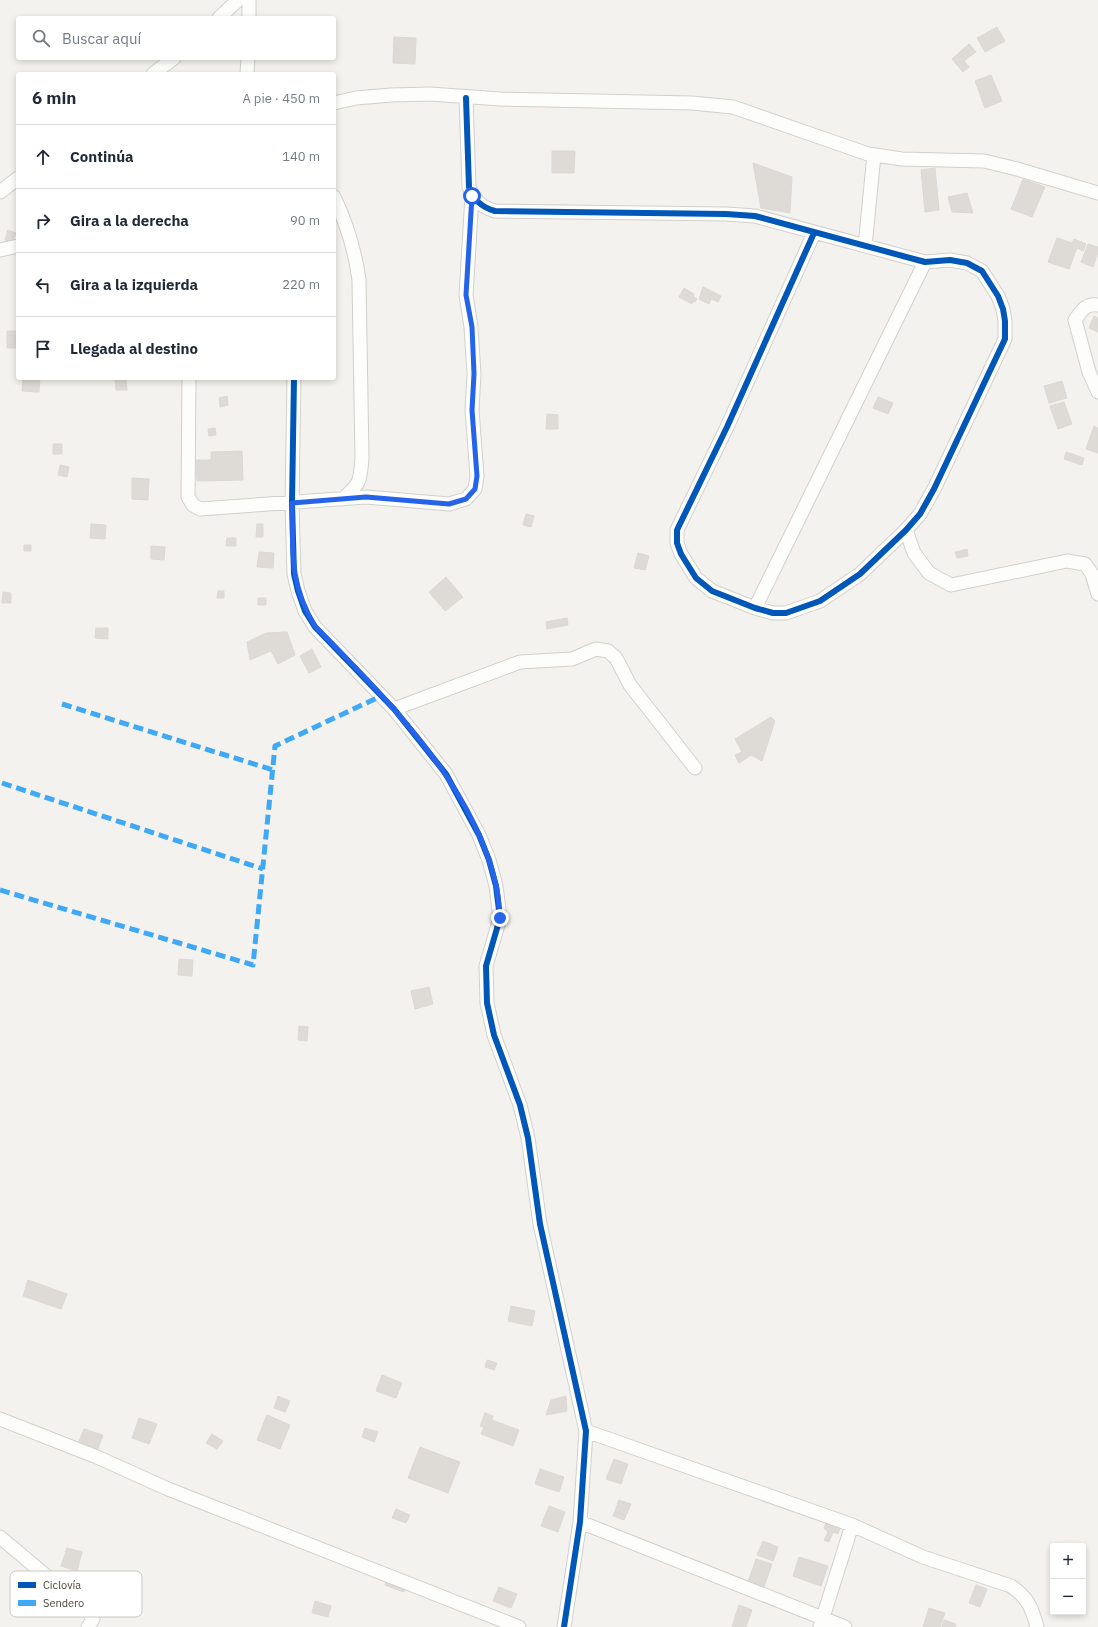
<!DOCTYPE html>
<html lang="es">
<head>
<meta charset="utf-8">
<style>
  :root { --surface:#fff; --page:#f6f6f7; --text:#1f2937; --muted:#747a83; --line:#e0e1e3 }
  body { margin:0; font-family:"IBM Plex Sans",sans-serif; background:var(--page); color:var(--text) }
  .controls { position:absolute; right:12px; bottom:12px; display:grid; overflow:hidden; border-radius:4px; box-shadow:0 2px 6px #0003 }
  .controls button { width:36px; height:36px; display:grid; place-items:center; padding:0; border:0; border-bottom:1px solid var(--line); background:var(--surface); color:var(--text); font:20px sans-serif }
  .stop { position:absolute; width:12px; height:12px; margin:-9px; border:3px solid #2563eb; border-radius:50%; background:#fff }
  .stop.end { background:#2563eb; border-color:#fff; box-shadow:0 1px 4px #0008 }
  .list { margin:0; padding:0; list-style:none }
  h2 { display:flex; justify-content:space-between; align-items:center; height:52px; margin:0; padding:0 16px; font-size:17px }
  h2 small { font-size:13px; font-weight:400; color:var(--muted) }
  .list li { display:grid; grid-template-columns:26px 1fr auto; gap:12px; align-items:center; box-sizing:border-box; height:64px; padding:0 16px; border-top:1px solid var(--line) }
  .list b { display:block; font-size:15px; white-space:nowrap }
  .list em { font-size:13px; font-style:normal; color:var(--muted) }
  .icon { flex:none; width:22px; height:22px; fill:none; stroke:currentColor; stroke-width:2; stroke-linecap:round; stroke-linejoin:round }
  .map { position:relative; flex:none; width:1098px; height:1627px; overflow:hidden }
  .search { position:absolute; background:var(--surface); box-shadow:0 2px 6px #0003; left:16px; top:16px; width:320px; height:44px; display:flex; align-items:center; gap:10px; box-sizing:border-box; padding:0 14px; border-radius:4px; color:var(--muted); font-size:15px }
  .panel { position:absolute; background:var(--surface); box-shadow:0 2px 6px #0003; left:16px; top:72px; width:320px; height:308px; border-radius:4px }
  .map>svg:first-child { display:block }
</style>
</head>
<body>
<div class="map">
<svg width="1098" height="1627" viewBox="0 0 1098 1627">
  <rect width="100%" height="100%" fill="#f4f2ee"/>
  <path fill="#dedbd6" stroke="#dcd9d4" d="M997,27L1005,41L985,52L977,38Z
    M394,37L416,38L415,64L393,63Z
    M969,44L976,52L964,61L969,67L963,72L952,59Z
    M991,75L1002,101L985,108L975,81Z
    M552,151H575L574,173H552Z
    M753,163L792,177L790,213L761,208Z
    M935,168L939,210L925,212L921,170Z
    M1023,179L1045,187L1032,217L1011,209Z
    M967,193L973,213L952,212L948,197Z
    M8,230L16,233L12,243L5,240Z
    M1057,238L1072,243L1074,239L1086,244L1083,251L1077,248L1069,269L1048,262Z
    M1088,244L1098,247V253L1093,267L1081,262Z
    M703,287L721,296L718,302L711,299L709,304L699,299Z
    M684,288L694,294L693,297L697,299L695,302L693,301L692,304L679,297Z
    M1094,316L1098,318V332L1089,328Z
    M7,331H18V348H7Z
    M23,378H40L39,392L22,391Z
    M115,379H126L127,390H116Z
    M1062,381L1067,398L1049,403L1044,386Z
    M227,396L228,405L220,407L219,398Z
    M878,397L893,403L888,414L873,408Z
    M1064,402L1072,424L1058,429L1050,406Z
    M547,414L558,415V429H546Z
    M1094,426L1098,428V453L1086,449Z
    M215,428L216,435L209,436L208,429Z
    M53,444H62V454H53Z
    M242,451L243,480L197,481L196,460H211V452Z
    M1066,452L1084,458L1082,465L1064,459Z
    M60,465L69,467L67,477L58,475Z
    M132,478L149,479L148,500L132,499Z
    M526,514L534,516L531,527L523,525Z
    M91,524L106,525L105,539L90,538Z
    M257,524H263V537H256Z
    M227,538H236V546H226Z
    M24,545H31V551H24Z
    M151,546L165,547L164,560L151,559Z
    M967,549L968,556L957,558L955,552Z
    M259,552L274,553L273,568L257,567Z
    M638,553L649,556L645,570L634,568Z
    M446,577L463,597L445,611L429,592Z
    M218,591H224V598H217Z
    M3,592L11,593V603H2Z
    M258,598H266V605H258Z
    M567,618L568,625L547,629L546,622Z
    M96,628H108V639L95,638Z
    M287,632L295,655L278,664L271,651L250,660L247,642L266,633Z
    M312,649L321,667L309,673L300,656Z
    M771,717L775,721L762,761L751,755L739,763L735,755L742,752L735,739Z
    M179,959L193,960L192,976L178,975Z
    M429,987L433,1004L415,1009L411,991Z
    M299,1026L308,1027L307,1041L298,1040Z
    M28,1280L67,1294L61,1309L23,1296Z
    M511,1306L535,1311L532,1326L508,1321Z
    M487,1360L497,1363L494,1370L485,1367Z
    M382,1375L402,1383L396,1398L376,1391Z
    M278,1396L290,1401L285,1412L274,1408Z
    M566,1396L567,1411L546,1415L551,1400Z
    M485,1413L493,1416L492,1420L519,1430L513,1446L481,1434L484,1427L480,1426Z
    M267,1415L290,1425L280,1449L257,1440Z
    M139,1418L157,1424L149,1444L132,1438Z
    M365,1428L378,1432L374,1442L362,1437Z
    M84,1429L103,1435L97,1451L78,1444Z
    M212,1434L223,1441L217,1449L206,1443Z
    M420,1447L460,1462L448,1493L408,1478Z
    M614,1459L628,1464L621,1484L606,1479Z
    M540,1469L564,1477L559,1492L535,1484Z
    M619,1500L631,1504L624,1520L613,1516Z
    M549,1506L565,1512L558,1532L541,1526Z
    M396,1509L410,1515L406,1523L392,1518Z
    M827,1520L841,1525L838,1534L833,1532L829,1542L824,1540L828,1532L824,1528Z
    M763,1541L778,1547L773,1561L757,1555Z
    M67,1548L82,1552L77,1571L61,1566Z
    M799,1557L828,1566L821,1586L793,1576Z
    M756,1559L772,1564L764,1587L748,1582Z
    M387,1579L406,1586L404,1592L385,1585Z
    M976,1585L987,1589L980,1607L969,1603Z
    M499,1587L517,1594L511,1608L493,1601Z
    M315,1601L331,1606L328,1617L312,1613Z
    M739,1605L752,1610L746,1627H732Z
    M929,1608L945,1613L940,1627H923Z
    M944,1620L956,1624L955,1627H942Z"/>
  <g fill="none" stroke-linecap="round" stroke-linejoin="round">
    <defs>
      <path id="minor" d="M219,18L238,0
        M249,18V0
        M153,74L174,58
        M247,74L248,58
        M466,98L469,187C474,200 481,207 495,211L726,214L755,216L925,262L950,260L967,263L982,271L998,296L1003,309L1005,321V339L934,489L920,514L906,530L860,574L820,601L786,613H773L755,608L712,591L696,578L681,554L677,543V530L727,427L814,233
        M334,103L356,98L391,95L430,94L500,99L692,103L733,107L868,154L902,159L984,161L1017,169L1098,193
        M0,192L18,178
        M334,197C347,224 355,250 359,280L362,459C360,483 360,483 343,499
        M865,246L874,155
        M0,250L18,246
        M1098,305C1086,303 1082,310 1075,320L1089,372L1098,392
        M189,378L188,497L193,505L200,509L366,497L449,504L466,499L475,489L477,476L472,410L474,374L471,327L466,295L472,196
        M294,378L292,503L294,574L298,591L305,611L315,627L394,709L446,774L479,835L489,860L496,886L500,918L486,966L487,1003L494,1035L520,1105L528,1138L540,1224L586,1431L580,1522L564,1627
        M906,530L914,553L929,573L951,585L1067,561L1085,564L1092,574L1098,594
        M755,608L925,262
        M394,709L520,662L572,659L596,649L608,651L616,658L630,685L695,768
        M0,1419L97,1457L168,1489L519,1627
        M586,1431L852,1525L923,1557L1011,1586C1028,1598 1032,1608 1037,1627
        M580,1522L845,1627
        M0,1537L88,1611L93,1619L88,1627
        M820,1627L852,1525"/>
    </defs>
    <use href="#minor" stroke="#d2d0cb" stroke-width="15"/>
    <use href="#minor" stroke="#fdfdfc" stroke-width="13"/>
    <path stroke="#3fa9f5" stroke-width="5" stroke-dasharray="10 5" stroke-linecap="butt" d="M62,704L273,770
      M2,783L263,869
      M0,890L253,965L275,746L381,696"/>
    <defs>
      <path id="cycleway" d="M466,98L469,187C474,200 481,207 495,211L726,214L755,216L925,262L950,260L967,263L982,271L998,296L1003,309L1005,321V339L934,489L920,514L906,530L860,574L820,601L786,613H773L755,608L712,591L696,578L681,554L677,543V530L727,427L814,233
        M294,378L292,503L294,574L298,591L305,611L315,627L394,709L446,774L479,835L489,860L496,886L500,918L486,966L487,1003L494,1035L520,1105L528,1138L540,1224L586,1431L580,1522L564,1627"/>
    </defs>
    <use href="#cycleway" stroke="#fff" stroke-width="8"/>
    <use href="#cycleway" stroke="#0057b8" stroke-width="6"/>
  </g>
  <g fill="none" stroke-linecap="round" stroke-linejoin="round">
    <path stroke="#2563eb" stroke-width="5" d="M472,196L466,295L472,327L474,374L472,410L477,476L475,489L466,499L449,504L366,497L292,503C293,551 289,584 315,626C386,699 473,783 496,885C499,896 499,907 500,918"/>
  </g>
  <rect x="10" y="1571" width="132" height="46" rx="6" fill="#fff" stroke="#c9c7c4" stroke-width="1"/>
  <rect x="18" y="1582" width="18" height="6" fill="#0057b8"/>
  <rect x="18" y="1600" width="18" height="6" fill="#3fa9f5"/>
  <g font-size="11" fill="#4b4439">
    <text x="43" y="1589">Ciclovía</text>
    <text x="43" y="1607">Sendero</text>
  </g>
</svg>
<div class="controls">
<button>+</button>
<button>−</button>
</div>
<div class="stop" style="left:472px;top:196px"></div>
<div class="stop end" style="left:500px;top:918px"></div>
<div class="search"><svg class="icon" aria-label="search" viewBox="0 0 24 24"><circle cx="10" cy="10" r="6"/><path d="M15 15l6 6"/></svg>Buscar aquí</div>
<section class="panel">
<h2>6 min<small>A pie · 450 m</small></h2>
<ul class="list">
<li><svg class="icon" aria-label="ahead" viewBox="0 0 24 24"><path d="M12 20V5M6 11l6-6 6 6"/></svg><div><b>Continúa</b></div><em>140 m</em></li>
<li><svg class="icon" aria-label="right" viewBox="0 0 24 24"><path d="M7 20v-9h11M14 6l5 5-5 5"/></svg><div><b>Gira a la derecha</b></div><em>90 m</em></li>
<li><svg class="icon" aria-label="left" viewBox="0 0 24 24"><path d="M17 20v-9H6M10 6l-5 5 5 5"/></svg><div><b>Gira a la izquierda</b></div><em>220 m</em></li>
<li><svg class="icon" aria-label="arrive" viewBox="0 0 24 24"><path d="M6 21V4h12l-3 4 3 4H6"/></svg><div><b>Llegada al destino</b></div></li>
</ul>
</section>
</div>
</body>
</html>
